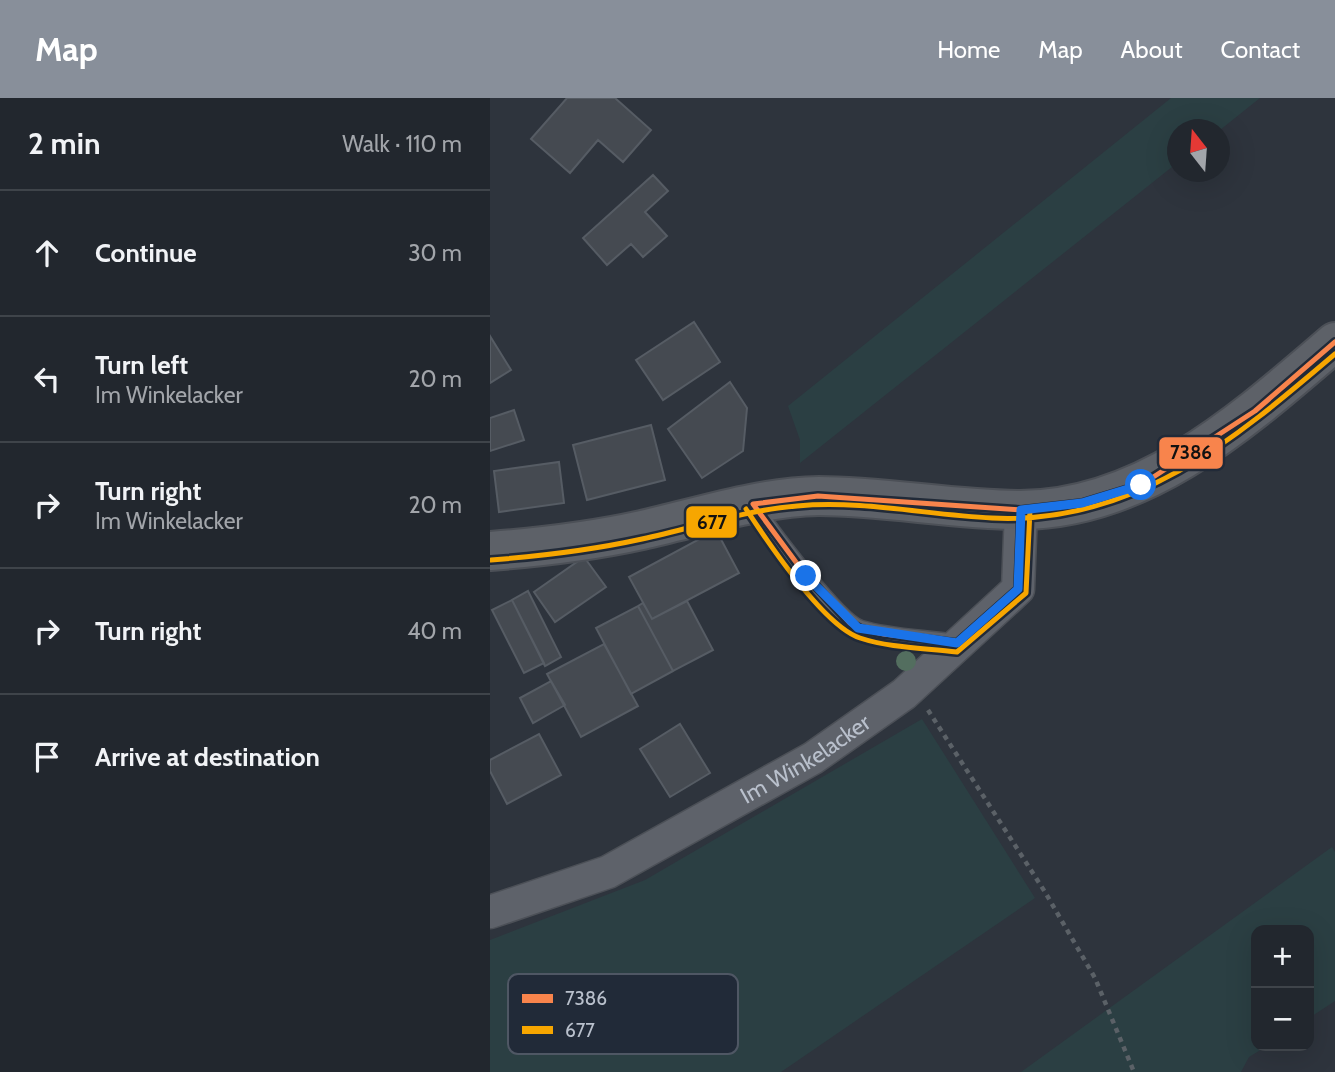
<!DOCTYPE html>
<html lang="en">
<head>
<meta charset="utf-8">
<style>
  :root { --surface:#22272e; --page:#2a2f36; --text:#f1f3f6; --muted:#a2a5aa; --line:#3f444a; --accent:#888f9a }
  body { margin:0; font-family:Cabin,sans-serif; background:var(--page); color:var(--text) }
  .controls { position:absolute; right:21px; bottom:21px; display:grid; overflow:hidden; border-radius:14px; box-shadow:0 7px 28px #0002 }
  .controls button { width:63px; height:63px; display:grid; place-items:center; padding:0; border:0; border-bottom:2px solid var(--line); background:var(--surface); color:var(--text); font:35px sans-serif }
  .compass { position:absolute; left:677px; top:21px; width:63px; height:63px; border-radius:50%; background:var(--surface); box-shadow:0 7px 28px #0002; rotate:343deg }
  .stop { position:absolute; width:21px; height:21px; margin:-16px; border:5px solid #1a73e8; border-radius:50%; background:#fff }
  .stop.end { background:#1a73e8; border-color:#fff; box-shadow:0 2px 7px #0008 }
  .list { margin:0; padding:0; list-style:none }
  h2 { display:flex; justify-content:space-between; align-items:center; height:91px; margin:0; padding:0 28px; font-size:30px }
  h2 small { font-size:23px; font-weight:400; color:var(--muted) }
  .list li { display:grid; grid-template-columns:46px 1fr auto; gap:21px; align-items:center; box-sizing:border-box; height:126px; padding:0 28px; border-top:2px solid var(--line) }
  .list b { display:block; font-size:26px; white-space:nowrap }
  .list p { margin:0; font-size:23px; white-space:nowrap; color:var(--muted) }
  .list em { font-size:23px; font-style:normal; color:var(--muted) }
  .icon { flex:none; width:38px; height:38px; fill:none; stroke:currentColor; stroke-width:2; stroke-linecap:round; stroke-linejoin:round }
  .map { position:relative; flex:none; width:845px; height:974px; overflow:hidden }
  header { display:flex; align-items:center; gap:42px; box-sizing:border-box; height:98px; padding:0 35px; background:var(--accent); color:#fff }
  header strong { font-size:33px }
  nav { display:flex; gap:38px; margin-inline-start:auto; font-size:24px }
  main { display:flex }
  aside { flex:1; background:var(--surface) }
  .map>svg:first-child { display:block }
</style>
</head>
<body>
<header>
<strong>Map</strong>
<nav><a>Home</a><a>Map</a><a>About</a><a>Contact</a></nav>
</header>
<main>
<aside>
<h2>2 min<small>Walk · 110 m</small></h2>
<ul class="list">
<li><svg class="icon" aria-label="ahead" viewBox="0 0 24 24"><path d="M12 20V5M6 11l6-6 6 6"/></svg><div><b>Continue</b></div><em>30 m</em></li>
<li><svg class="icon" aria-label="left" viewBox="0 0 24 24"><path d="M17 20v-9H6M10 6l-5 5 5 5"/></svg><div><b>Turn left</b><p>Im Winkelacker</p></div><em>20 m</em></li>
<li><svg class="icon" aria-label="right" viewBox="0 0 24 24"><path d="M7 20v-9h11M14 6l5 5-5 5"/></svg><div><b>Turn right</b><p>Im Winkelacker</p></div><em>20 m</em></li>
<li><svg class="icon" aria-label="right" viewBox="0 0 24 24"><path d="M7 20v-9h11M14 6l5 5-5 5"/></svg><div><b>Turn right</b></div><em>40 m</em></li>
<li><svg class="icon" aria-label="arrive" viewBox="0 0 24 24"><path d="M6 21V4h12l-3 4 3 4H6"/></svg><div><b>Arrive at destination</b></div></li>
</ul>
</aside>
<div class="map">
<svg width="845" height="974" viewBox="0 0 845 974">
  <rect width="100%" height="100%" fill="#2e343d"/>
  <path fill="#2b3f43" d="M681,0H770L730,32H688L687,65L310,365V342L298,308Z
    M432,621L545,800L291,974H0V842L155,782Z
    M842,749L845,754V903L819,920V832H766V948H777L759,959L751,974H531Z"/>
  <path fill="#454a51" stroke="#565c64" stroke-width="2" d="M77,0H125L161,32L133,64L108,42L80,75L41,41Z
    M163,77L178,93L155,114L177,138L153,159L141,146L117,167L93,140Z
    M204,224L230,264L173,302L146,262Z
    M0,238L21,272L0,285Z
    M240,284L257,310L253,353L212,380L178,331Z
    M24,312L34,342L0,353V320Z
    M161,327L175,382L97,402L83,347Z
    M69,364L74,405L9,414L4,373Z
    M226,432L249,475L162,521L139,479Z
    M94,459L116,489L65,524L44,494Z
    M38,493L71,559L55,568L22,502Z
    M22,502L54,565L34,575L2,512Z
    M197,503L223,552L183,573L148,508L153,505L162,521Z
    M148,508L183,573L141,596L106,530Z
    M114,546L148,608L91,639L57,576Z
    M61,583L75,607L43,625L30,600Z
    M190,626L220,675L180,699L150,651Z
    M49,636L71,677L17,706L0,673V662Z"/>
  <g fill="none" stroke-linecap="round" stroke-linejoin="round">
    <defs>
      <path id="lane" d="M263,406C278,430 348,524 371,531C401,540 436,540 467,545"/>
      <g id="street">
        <path id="s1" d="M0,814L118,774L323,660L414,596L528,491L531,412"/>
      </g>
      <path id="secondary" d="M0,453C52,449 102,443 152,432C210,419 269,399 329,398C396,398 463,412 530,412C655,412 755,321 845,244"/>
    </defs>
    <use href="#lane" stroke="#4c5057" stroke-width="19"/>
    <use href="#street" stroke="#4c5057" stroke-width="35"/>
    <use href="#secondary" stroke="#4c5057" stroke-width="42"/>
    <path stroke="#5b6167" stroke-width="4.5" stroke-dasharray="5 5" stroke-linecap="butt" d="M438,612L555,794L605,880L644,974"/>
    <use href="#lane" stroke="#5e626a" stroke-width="16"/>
    <use href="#street" stroke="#5e626a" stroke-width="32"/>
    <use href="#secondary" stroke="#5d6168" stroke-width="38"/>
    <defs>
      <path id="bus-1" d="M328,398L531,412L528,491L467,545L394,536L371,531L360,525L314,475L263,406Z
        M531,412L592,405L651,387L765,313L845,244"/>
      <path id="bus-2" d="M256,411C277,443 334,528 370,540C400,550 435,550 467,554L536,495L540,412
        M1,462C52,458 102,452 152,441C204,430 255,412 307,408C372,402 438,417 502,420C644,427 744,342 845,256"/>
    </defs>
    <use href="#bus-1" stroke="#212a38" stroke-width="10"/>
    <use href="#bus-2" stroke="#212a38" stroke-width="10"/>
    <use href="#bus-1" stroke="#f8844c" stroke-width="5"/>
    <use href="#bus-2" stroke="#f7a600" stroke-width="5"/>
  </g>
  <circle fill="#536e5f" cx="416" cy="563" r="10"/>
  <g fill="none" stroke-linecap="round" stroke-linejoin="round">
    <path stroke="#1a73e8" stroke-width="9" d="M316,478L368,530L467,545L528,491L531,412L592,405L651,387"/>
  </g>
  <g text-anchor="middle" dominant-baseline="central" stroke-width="5" stroke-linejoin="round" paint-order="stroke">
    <g font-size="23" fill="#b9c0cc" stroke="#212a38">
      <text stroke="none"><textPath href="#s1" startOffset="352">Im Winkelacker</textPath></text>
    </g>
  </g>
  <rect x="18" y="876" width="230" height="80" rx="10" fill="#212a38" stroke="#4f5764" stroke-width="2"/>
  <rect x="32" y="896" width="31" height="9" fill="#f8844c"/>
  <rect x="32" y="928" width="31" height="8" fill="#f7a600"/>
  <g font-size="19" fill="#b9c0cc">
    <text x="75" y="907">7386</text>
    <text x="75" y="939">677</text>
  </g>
  <g stroke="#212a38" stroke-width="2.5">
    <rect x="668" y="338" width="66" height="34" rx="7" fill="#f8844c"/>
    <rect x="195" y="407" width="53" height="34" rx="7" fill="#f7a600"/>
  </g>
  <g font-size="19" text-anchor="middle" font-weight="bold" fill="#111">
    <text x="701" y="361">7386</text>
    <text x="222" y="431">677</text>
  </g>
</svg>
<div class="controls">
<button>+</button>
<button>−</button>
</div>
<svg class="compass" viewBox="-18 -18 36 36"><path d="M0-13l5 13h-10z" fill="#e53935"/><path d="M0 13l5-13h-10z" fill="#a2a5aa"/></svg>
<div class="stop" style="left:651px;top:387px"></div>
<div class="stop end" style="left:316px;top:478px"></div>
</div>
</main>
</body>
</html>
